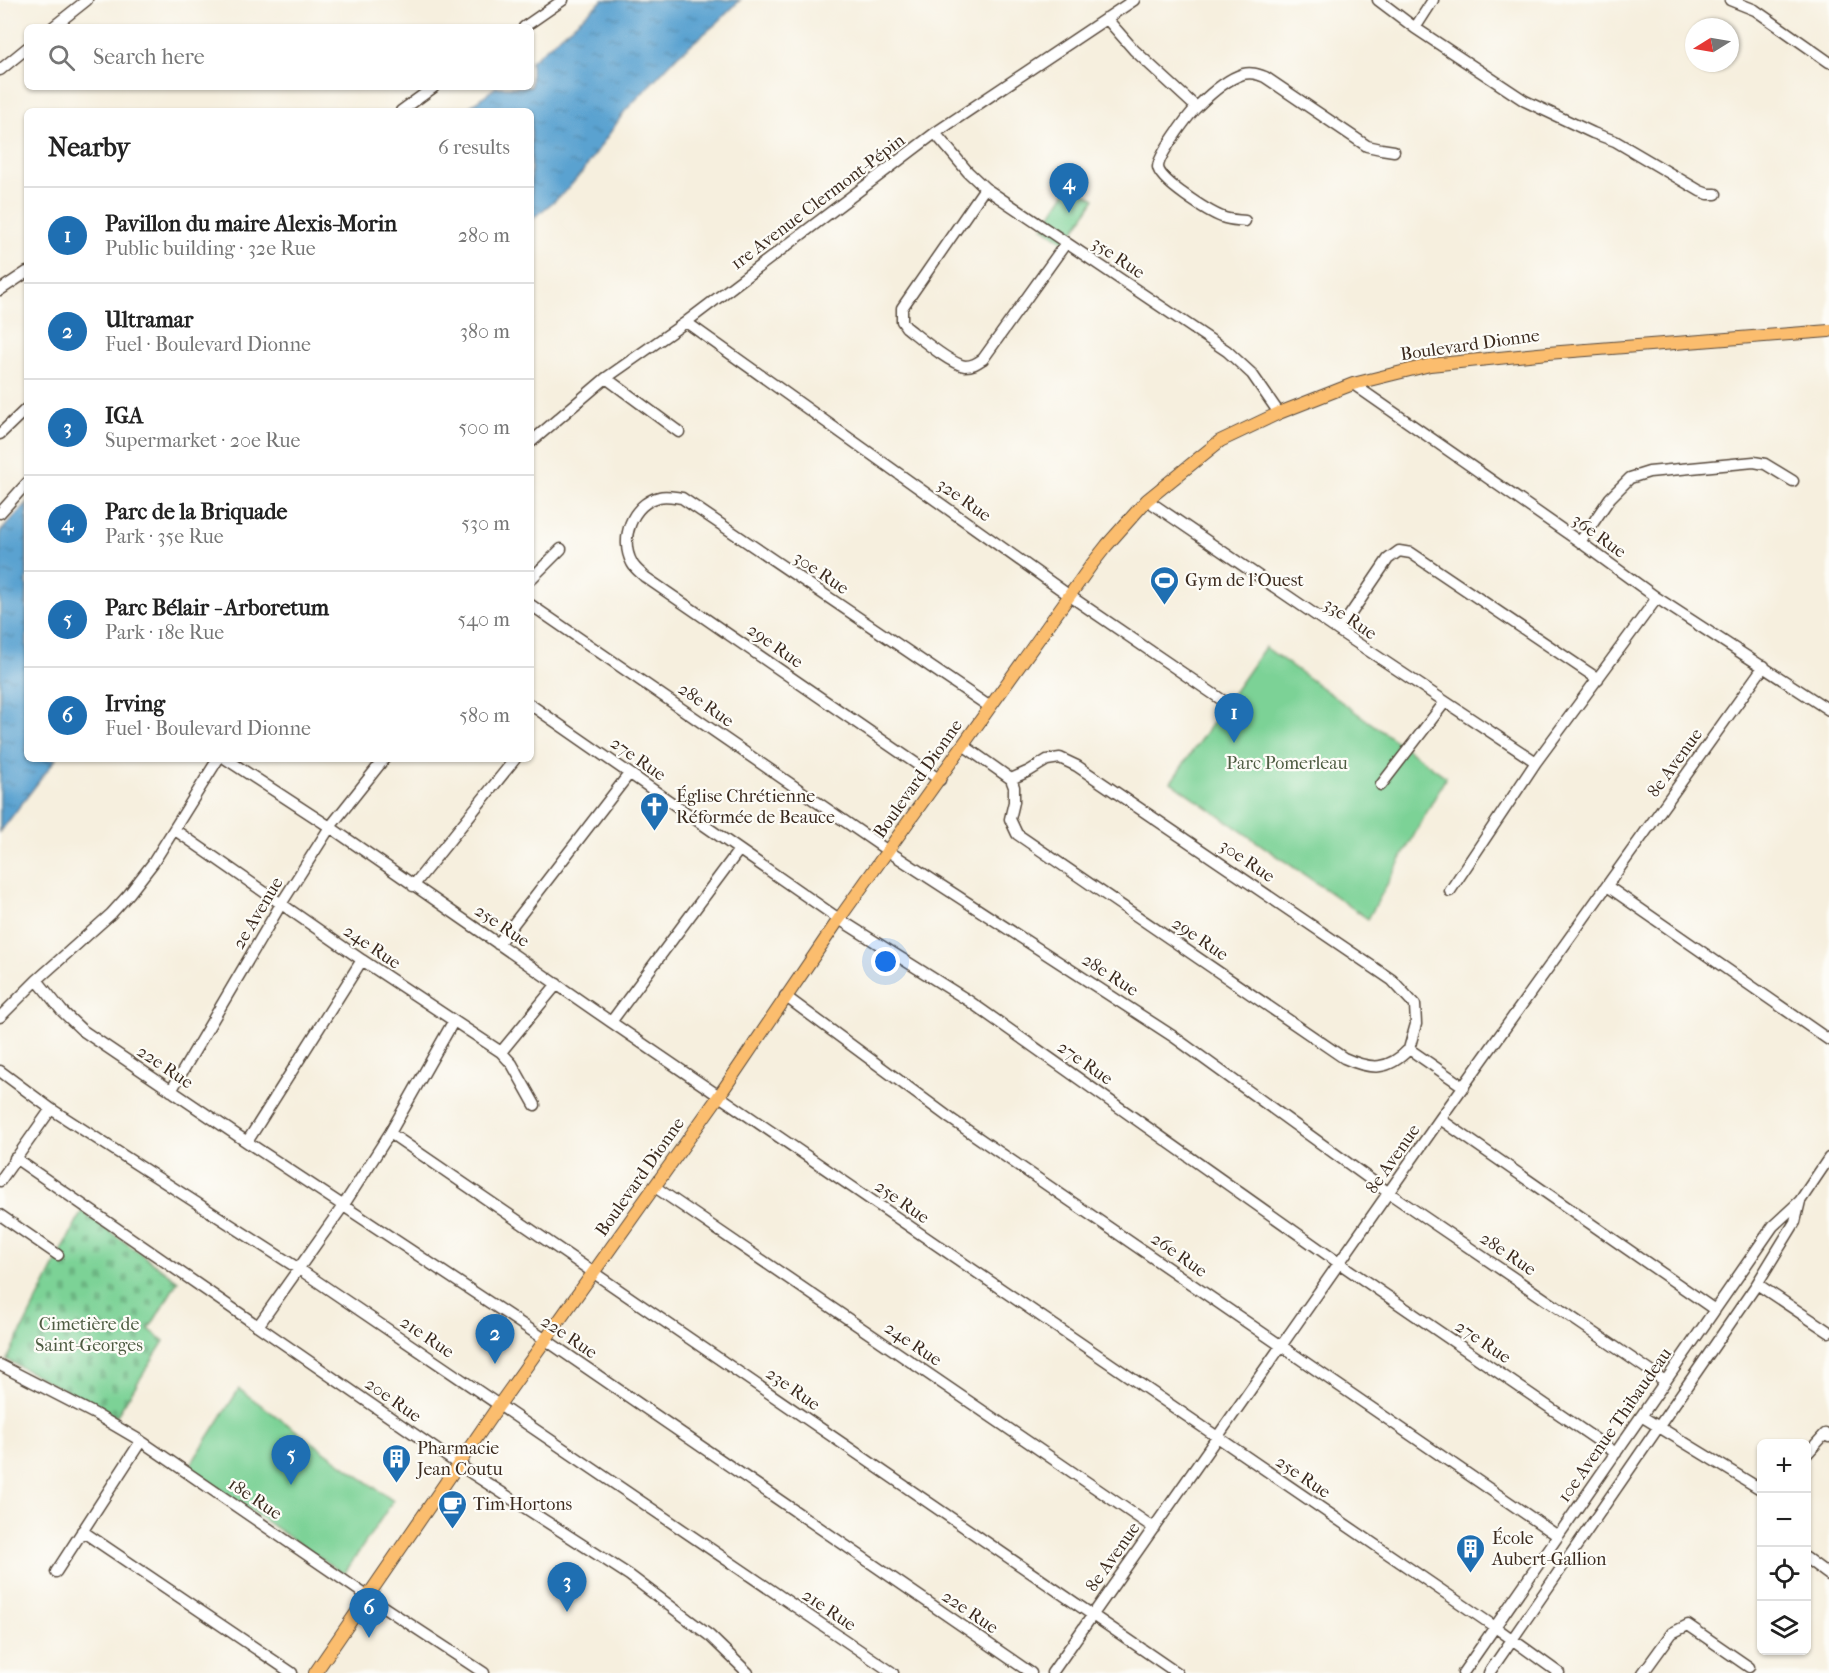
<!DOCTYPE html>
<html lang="en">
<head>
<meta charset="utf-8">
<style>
  :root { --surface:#fff; --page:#f2f2f2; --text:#222; --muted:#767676; --line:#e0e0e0; --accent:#1f6fb2 }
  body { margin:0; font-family:"IM FELL French Canon",serif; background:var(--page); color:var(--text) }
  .controls { position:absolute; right:18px; bottom:18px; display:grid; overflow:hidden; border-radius:9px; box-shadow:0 2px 4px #0004 }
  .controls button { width:54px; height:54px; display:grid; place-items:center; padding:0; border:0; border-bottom:2px solid var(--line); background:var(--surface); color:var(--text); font:30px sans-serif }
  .compass { position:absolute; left:1685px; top:18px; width:54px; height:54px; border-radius:50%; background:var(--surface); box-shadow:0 2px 4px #0004; rotate:259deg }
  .you { position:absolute; left:886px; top:962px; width:21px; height:21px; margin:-15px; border:4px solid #fff; border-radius:50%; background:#1a73e8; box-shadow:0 0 0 9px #1a73e833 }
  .badge { display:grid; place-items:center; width:39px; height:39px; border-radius:50%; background:var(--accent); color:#fff; font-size:20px; font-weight:700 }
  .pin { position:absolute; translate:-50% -50px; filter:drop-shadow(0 2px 3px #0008) }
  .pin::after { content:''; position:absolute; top:32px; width:21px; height:18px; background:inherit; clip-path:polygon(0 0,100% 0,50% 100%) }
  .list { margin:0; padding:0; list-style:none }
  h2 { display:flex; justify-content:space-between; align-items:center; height:78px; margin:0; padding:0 24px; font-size:26px }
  h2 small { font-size:20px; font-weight:400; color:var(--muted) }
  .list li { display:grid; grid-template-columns:39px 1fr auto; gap:18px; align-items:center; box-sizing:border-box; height:96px; padding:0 24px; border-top:2px solid var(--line) }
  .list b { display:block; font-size:22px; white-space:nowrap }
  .list p { margin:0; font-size:20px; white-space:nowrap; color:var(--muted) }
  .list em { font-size:20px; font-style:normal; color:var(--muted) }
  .icon { flex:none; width:33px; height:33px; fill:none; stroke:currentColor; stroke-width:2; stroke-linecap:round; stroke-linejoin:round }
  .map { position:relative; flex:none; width:1829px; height:1673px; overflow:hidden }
  .search { position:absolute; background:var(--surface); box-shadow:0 2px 4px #0004; left:24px; top:24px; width:510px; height:66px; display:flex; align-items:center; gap:15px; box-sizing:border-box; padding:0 21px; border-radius:9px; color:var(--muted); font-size:22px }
  .panel { position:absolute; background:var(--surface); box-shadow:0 2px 4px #0004; left:24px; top:108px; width:510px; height:654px; border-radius:9px }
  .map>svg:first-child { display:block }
</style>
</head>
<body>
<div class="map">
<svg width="1829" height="1673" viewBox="0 0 1829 1673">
  <defs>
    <pattern id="cemetery-stones" width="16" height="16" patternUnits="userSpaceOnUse" patternTransform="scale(1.5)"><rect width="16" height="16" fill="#7bd296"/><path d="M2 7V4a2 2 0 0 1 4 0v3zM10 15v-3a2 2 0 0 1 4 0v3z" fill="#6bb481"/></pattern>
    <pattern id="water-ripples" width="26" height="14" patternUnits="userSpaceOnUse" patternTransform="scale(1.5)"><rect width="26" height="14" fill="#5aa2d0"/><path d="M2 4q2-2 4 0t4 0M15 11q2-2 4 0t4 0" fill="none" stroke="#4c84a8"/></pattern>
  </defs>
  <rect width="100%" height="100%" fill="#fdfcf7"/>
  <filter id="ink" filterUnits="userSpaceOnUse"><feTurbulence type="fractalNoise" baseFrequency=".0167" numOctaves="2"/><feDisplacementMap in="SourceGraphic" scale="12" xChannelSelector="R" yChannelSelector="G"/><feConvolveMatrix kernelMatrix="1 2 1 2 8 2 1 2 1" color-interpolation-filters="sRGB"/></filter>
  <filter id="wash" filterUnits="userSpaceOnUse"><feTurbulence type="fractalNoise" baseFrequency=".008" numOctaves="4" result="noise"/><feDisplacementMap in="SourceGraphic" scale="24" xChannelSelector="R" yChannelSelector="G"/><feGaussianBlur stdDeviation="1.35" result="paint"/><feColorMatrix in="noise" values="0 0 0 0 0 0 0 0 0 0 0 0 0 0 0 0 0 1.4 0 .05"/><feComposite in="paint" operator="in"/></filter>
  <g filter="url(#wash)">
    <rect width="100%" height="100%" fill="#f6efde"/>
    <path fill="#7bd296" stroke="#5b7e5a" stroke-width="1.5" d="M1071,184L1095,199L1066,243L1043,227Z
      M1265,647L1446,777L1368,919L1171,782Z
      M239,1389L393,1501L344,1574L188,1469Z"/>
    <path fill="url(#cemetery-stones)" stroke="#5b7e5a" stroke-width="1.5" d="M82,1211L178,1281L149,1329L164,1341L116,1417L7,1360Z"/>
    <path fill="url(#water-ripples)" stroke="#4a6677" stroke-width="1.5" d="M603,0H740L716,24L678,55L625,111L584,170L565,192L531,220V111H464L496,87H531V61Z
      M27,503V759H56L0,832V532Z"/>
  </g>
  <g filter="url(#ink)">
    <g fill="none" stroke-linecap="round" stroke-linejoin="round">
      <defs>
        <path id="minor" d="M1378,0L1415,28L1525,101L1593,133L1615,141L1700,191L1708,194H1716
          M1730,0L1755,10L1829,62
          M1106,18L1134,50L1196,107
          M53,27L87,0
          M524,27L563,0
          M1415,28L1433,0
          M0,70L27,48
          M401,111L434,87
          M935,133L968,172L985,188L1227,351L1252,374L1279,413
          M985,188L902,308V321L906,327C919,337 950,364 965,366C973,366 977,363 983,359L1066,243
          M1245,221C1237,220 1229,220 1222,217C1209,212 1159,181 1158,167C1158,156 1189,114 1198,106C1210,94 1227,79 1243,74C1251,72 1257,74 1265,77L1367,146L1381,149L1394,151
          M0,290L27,272
          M686,322L1070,596L1225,702
          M606,378L679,432
          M1353,384L1580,542L1657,598L1829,710
          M0,434L27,408
          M531,442L606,378L686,322L935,133L1134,0
          M1147,500L1339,631L1536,762
          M0,513L27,483
          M1580,542L1610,498L1630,478L1649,472L1754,462L1765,464L1793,481
          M531,579L561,549
          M531,605L888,851L1174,1037L1389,1193L1665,1381
          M1339,631L1388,559L1399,551L1411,553L1598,679
          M531,705L839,919L969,1001L1339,1263L1616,1453
          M963,745L1011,779L1014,787V802L1010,819L1017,834L1344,1058C1371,1070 1388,1071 1409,1049L1464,1087
          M226,759L330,827L611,1022L1495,1627L1559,1673
          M1011,779L1029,771L1047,760L1060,758L1077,766L1392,980L1415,1005L1416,1024L1409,1049
          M940,780L645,577C640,572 635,569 632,563C619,539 632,504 659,497C666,495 674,497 682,498L990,707
          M1381,785L1445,702
          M175,830L362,960L501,1052L512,1064L535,1105
          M413,886L515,759
          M1607,886L1829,1040
          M1450,891L1536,762L1657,598
          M498,944L629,774
          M37,980L62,1011L82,1030L247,1142L546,1340L1031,1673
          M785,996L951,1119L1558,1536
          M0,1017L37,980L111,914L129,894L153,863L218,759
          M611,1022L739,850
          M501,1052L557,984
          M0,1071L51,1109L299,1269L893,1673
          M171,1091L281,904L330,827L384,759
          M1440,1119L1715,1310
          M390,1133L1177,1673
          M247,1142L362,960
          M15,1158L459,1465L629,1575L710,1636L748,1673
          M0,1181L51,1109
          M655,1187L1154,1528
          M0,1215L58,1255
          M1757,1284L1829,1332
          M258,1326L343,1206L390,1133L453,1022
          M0,1365L95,1414L141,1441L367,1596L484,1673
          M1641,1416L1762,1490
          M1806,1455L1825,1434L1829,1437
          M82,1531L292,1673
          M1806,1558L1829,1575
          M56,1572L141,1441
          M1052,1673L1440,1119L1764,666
          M1463,1673L1773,1226L1800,1201L1829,1158
          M1489,1673L1757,1284L1795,1222L1800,1201
          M1643,1673L1672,1633L1688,1625L1749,1667"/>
        <path id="major" d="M315,1673L499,1405L719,1096L839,919L1092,564L1107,545L1147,500L1220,441L1279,413L1353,384L1430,365L1548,353L1829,331"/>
      </defs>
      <use href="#minor" stroke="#57483b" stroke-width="13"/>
      <use href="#major" stroke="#57483b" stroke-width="14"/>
      <use href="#minor" stroke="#fff" stroke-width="10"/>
      <use href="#major" stroke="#fbbd6e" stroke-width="12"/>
    </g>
  </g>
  <defs>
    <symbol id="stadium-pin" viewBox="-11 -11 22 30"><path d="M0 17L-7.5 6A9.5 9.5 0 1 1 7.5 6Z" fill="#1f6fb2" stroke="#fdfcf7"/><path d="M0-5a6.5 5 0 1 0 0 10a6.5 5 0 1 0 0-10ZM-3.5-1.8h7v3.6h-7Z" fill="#fff"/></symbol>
    <symbol id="church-pin" viewBox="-11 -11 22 30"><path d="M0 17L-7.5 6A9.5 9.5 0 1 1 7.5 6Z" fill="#1f6fb2" stroke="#fdfcf7"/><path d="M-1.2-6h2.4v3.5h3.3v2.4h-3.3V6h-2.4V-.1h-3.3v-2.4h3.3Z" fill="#fff"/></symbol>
    <symbol id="building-pin" viewBox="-11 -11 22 30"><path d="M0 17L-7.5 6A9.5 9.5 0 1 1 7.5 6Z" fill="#1f6fb2" stroke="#fdfcf7"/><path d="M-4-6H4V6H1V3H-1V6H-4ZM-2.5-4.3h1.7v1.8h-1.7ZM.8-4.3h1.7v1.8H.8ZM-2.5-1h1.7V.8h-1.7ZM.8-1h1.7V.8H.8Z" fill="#fff"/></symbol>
    <symbol id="cafe-pin" viewBox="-11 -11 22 30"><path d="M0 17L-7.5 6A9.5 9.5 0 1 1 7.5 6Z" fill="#1f6fb2" stroke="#fdfcf7"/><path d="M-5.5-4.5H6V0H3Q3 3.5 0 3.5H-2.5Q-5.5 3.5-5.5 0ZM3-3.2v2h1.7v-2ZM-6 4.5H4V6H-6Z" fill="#fff"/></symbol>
  </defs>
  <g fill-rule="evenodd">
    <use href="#stadium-pin" x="1148" y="564" width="33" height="45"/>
    <use href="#church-pin" x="638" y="790" width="33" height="45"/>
    <use href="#building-pin" x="380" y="1442" width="33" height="45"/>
    <use href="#cafe-pin" x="436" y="1488" width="33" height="45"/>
    <use href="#building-pin" x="1454" y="1532" width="33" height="45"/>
  </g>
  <g text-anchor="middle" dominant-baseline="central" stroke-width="4.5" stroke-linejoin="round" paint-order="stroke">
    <g font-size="18" fill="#3b2a1e" stroke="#fdfcf7">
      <text transform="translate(818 202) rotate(-37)">1re Avenue Clermont-Pépin</text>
      <text transform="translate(1118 258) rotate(34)">35e Rue</text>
      <text transform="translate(1470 345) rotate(-8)">Boulevard Dionne</text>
      <text transform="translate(964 500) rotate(35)">32e Rue</text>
      <text transform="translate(1599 536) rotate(36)">36e Rue</text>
      <text transform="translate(821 573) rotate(34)">30e Rue</text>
      <text transform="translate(1350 619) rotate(34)">33e Rue</text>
      <text transform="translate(775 646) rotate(35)">29e Rue</text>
      <text transform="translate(706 705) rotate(35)">28e Rue</text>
      <text transform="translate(638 759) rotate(35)">27e Rue</text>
      <text transform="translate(1675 763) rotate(-54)">8e Avenue</text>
      <text transform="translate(918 779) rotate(-55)">Boulevard Dionne</text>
      <text transform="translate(1247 861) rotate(34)">30e Rue</text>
      <text transform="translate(258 913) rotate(-59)">2e Avenue</text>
      <text transform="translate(502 926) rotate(34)">25e Rue</text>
      <text transform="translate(1200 939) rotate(34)">29e Rue</text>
      <text transform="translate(372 947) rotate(34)">24e Rue</text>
      <text transform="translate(1110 975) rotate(33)">28e Rue</text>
      <text transform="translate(1085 1063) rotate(35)">27e Rue</text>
      <text transform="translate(165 1067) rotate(34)">22e Rue</text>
      <text transform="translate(1393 1159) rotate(-55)">8e Avenue</text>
      <text transform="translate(640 1177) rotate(-55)">Boulevard Dionne</text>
      <text transform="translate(902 1202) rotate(35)">25e Rue</text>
      <text transform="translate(1508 1254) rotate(34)">28e Rue</text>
      <text transform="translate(1179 1255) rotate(35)">26e Rue</text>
      <text transform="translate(427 1337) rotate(34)">21e Rue</text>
      <text transform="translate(569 1337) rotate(34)">22e Rue</text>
      <text transform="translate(1483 1342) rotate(34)">27e Rue</text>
      <text transform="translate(913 1344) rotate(34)">24e Rue</text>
      <text transform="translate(793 1389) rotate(35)">23e Rue</text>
      <text transform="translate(393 1400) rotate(35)">20e Rue</text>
      <text transform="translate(1615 1425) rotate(-55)">10e Avenue Thibaudeau</text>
      <text transform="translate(1303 1477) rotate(34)">25e Rue</text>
      <text transform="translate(255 1499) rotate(34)">18e Rue</text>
      <text transform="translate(1113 1557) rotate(-55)">8e Avenue</text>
      <text transform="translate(829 1610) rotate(34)">21e Rue</text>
      <text transform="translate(970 1612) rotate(34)">22e Rue</text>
    </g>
    <g font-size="18" fill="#3b2a1e" stroke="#fdfcf7" text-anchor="start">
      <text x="1185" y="580">Gym de l'Ouest</text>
      <text x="676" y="796">Église Chrétienne<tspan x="676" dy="21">Réformée de Beauce</tspan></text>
      <text x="417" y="1448">Pharmacie<tspan x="417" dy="21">Jean Coutu</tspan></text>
      <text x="473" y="1504">Tim Hortons</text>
      <text x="1492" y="1538">École<tspan x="1492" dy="21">Aubert-Gallion</tspan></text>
    </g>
    <g font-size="18" fill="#4e5c42" stroke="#fdfcf7">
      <text x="1287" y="763">Parc Pomerleau</text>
      <text x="89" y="1324">Cimetière de<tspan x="89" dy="21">Saint-Georges</tspan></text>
    </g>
  </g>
</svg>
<div class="controls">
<button>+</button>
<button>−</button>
<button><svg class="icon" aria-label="locate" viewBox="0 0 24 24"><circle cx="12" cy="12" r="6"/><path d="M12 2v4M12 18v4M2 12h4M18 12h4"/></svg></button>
<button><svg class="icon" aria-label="layers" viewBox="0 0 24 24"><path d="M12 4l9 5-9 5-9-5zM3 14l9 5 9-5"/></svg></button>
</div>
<svg class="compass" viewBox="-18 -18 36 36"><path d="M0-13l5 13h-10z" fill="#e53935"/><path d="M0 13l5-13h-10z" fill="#767676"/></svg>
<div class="you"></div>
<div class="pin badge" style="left:1234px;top:743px">1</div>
<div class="pin badge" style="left:495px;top:1364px">2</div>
<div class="pin badge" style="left:567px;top:1612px">3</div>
<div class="pin badge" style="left:1069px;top:213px">4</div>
<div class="pin badge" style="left:291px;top:1485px">5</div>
<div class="pin badge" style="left:369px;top:1638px">6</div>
<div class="search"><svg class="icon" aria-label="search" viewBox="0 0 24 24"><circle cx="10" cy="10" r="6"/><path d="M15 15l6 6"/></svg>Search here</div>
<section class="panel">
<h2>Nearby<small>6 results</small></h2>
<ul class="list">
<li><span class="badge">1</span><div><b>Pavillon du maire Alexis-Morin</b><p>Public building · 32e Rue</p></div><em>280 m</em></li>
<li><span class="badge">2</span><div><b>Ultramar</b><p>Fuel · Boulevard Dionne</p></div><em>380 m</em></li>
<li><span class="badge">3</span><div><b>IGA</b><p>Supermarket · 20e Rue</p></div><em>500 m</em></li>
<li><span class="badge">4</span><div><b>Parc de la Briquade</b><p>Park · 35e Rue</p></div><em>530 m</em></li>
<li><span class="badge">5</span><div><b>Parc Bélair - Arboretum</b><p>Park · 18e Rue</p></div><em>540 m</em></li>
<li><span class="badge">6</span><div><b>Irving</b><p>Fuel · Boulevard Dionne</p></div><em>580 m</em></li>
</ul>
</section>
</div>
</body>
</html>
